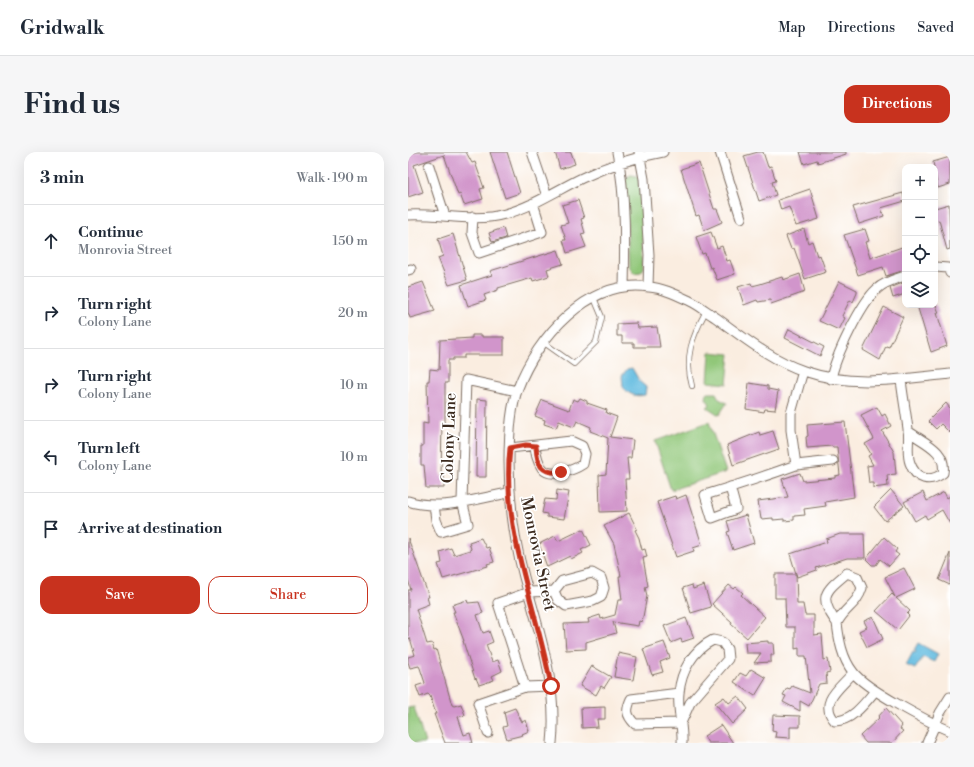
<!DOCTYPE html>
<html lang="en">
<head>
<meta charset="utf-8">
<style>
  :root { --surface:#fff; --page:#f6f6f7; --text:#1f2937; --muted:#747a83; --line:#e0e1e3; --accent:#c8321e }
  body { margin:0; font-family:"Libre Bodoni",serif; background:var(--page); color:var(--text) }
  .controls { position:absolute; right:12px; top:12px; display:grid; overflow:hidden; border-radius:8px; box-shadow:0 4px 16px #0002 }
  .controls button { width:36px; height:36px; display:grid; place-items:center; padding:0; border:0; border-bottom:1px solid var(--line); background:var(--surface); color:var(--text); font:20px sans-serif }
  .stop { position:absolute; width:12px; height:12px; margin:-9px; border:3px solid #c8321e; border-radius:50%; background:#fff }
  .stop.end { background:#c8321e; border-color:#fff; box-shadow:0 1px 4px #0008 }
  .list { margin:0; padding:0; list-style:none }
  h2 { display:flex; justify-content:space-between; align-items:center; height:52px; margin:0; padding:0 16px; font-size:17px }
  h2 small { font-size:13px; font-weight:400; color:var(--muted) }
  .list li { display:grid; grid-template-columns:26px 1fr auto; gap:12px; align-items:center; box-sizing:border-box; height:72px; padding:0 16px; border-top:1px solid var(--line) }
  .list b { display:block; font-size:15px; white-space:nowrap }
  .list p { margin:0; font-size:13px; white-space:nowrap; color:var(--muted) }
  .list em { font-size:13px; font-style:normal; color:var(--muted) }
  .actions { display:flex; gap:8px; padding:12px 16px }
  .actions a { flex:1; padding:9px 0; border:1px solid var(--accent); border-radius:12px; text-align:center; font-size:14px; color:var(--accent) }
  .actions .main { background:var(--accent); color:#fff }
  .icon { flex:none; width:22px; height:22px; fill:none; stroke:currentColor; stroke-width:2; stroke-linecap:round; stroke-linejoin:round }
  .map { position:relative; flex:none; width:542px; height:591px; overflow:hidden; border-radius:12px }
  header { display:flex; align-items:center; gap:24px; box-sizing:border-box; height:56px; padding:0 20px; background:var(--surface); border-bottom:1px solid var(--line) }
  header strong { font-size:19px }
  nav { display:flex; gap:22px; margin-inline-start:auto; font-size:14px }
  .intro { display:flex; align-items:center; justify-content:space-between; box-sizing:border-box; height:96px; padding:0 24px }
  h1 { margin:0; font-size:28px }
  .button { padding:10px 18px; border-radius:12px; background:var(--accent); color:#fff; font-size:14px; font-weight:700 }
  main { display:flex; gap:24px; padding:0 24px }
  aside { flex:1; background:var(--surface); border-radius:12px; box-shadow:0 4px 16px #0002 }
  .map>svg:first-child { display:block }
</style>
</head>
<body>
<header>
<strong>Gridwalk</strong>
<nav><a>Map</a><a>Directions</a><a>Saved</a></nav>
</header>
<div class="intro"><h1>Find us</h1><a class="button">Directions</a></div>
<main>
<aside>
<h2>3 min<small>Walk · 190 m</small></h2>
<ul class="list">
<li><svg class="icon" aria-label="ahead" viewBox="0 0 24 24"><path d="M12 20V5M6 11l6-6 6 6"/></svg><div><b>Continue</b><p>Monrovia Street</p></div><em>150 m</em></li>
<li><svg class="icon" aria-label="right" viewBox="0 0 24 24"><path d="M7 20v-9h11M14 6l5 5-5 5"/></svg><div><b>Turn right</b><p>Colony Lane</p></div><em>20 m</em></li>
<li><svg class="icon" aria-label="right" viewBox="0 0 24 24"><path d="M7 20v-9h11M14 6l5 5-5 5"/></svg><div><b>Turn right</b><p>Colony Lane</p></div><em>10 m</em></li>
<li><svg class="icon" aria-label="left" viewBox="0 0 24 24"><path d="M17 20v-9H6M10 6l-5 5 5 5"/></svg><div><b>Turn left</b><p>Colony Lane</p></div><em>10 m</em></li>
<li><svg class="icon" aria-label="arrive" viewBox="0 0 24 24"><path d="M6 21V4h12l-3 4 3 4H6"/></svg><div><b>Arrive at destination</b></div></li>
</ul>
<div class="actions"><a class="main">Save</a><a>Share</a></div>
</aside>
<div class="map">
<svg width="542" height="591" viewBox="0 0 542 591">
  <rect width="100%" height="100%" fill="#fff"/>
  <filter id="ink" filterUnits="userSpaceOnUse"><feTurbulence type="fractalNoise" baseFrequency=".025" numOctaves="2"/><feDisplacementMap in="SourceGraphic" scale="8" xChannelSelector="R" yChannelSelector="G"/><feConvolveMatrix kernelMatrix="1 2 1 2 8 2 1 2 1" color-interpolation-filters="sRGB"/></filter>
  <filter id="wash" filterUnits="userSpaceOnUse"><feTurbulence type="fractalNoise" baseFrequency=".012" numOctaves="4" result="noise"/><feDisplacementMap in="SourceGraphic" scale="16" xChannelSelector="R" yChannelSelector="G"/><feGaussianBlur stdDeviation="0.9" result="paint"/><feColorMatrix in="noise" values="0 0 0 0 0 0 0 0 0 0 0 0 0 0 0 0 0 1.4 0 .05"/><feComposite in="paint" operator="in"/></filter>
  <g filter="url(#wash)">
    <rect width="100%" height="100%" fill="#faede0"/>
    <path fill="#91c779" stroke="#66784c" d="M223,23L229,24L231,27L235,68L236,116L233,120L226,121L221,114L217,29L219,25Z
      M302,200L322,202L319,232L300,230Z
      M299,241H308L311,247L319,251L311,263L299,255L302,253L299,247H298Z
      M301,270L318,320L263,338L247,289Z
      M6,555L17,591H0V556Z"/>
    <path fill="#62bbe0" stroke="#4e727f" d="M224,216L232,230L238,235L237,243C228,245 221,243 215,235L214,224L219,217Z
      M510,491L530,502L526,510L515,505L507,517L498,513L505,500L507,501L508,499L506,498Z"/>
    <g id="blocks">
      <path fill="#d195cb" d="M0,0L2,2L8,0H58L64,11L67,10L76,36L72,37L75,47L56,53L52,42L50,43L36,3L6,13L15,40L0,45Z
        M82,0H99L112,41L97,46Z
        M147,0H163L167,12L152,17Z
        M350,0H355L360,15L363,14L368,29L364,30L368,43L351,49L336,4Z
        M392,0H438V2L410,11L409,8L396,12Z
        M542,5V32L530,36L525,10Z
        M291,11L306,57H309L314,70L296,78L291,63L288,64L273,17Z
        M402,37L411,67L388,74L381,55L373,58L370,48Z
        M495,41L497,49L473,56L476,64L451,72L445,55Z
        M170,48L176,66L173,67L177,81L173,82L178,95L159,101L155,88H158L153,73L160,71L154,53Z
        M541,52L542,97L539,98L531,68L527,69V56Z
        M95,76L98,86L84,90L81,81Z
        M396,77L400,91L404,89L409,104L412,103L418,120L397,127L386,96L383,97L378,84Z
        M457,77L461,89L457,90L462,106L497,94V118L478,124L475,115L450,123L436,83Z
        M303,80L309,96L314,94L319,109L322,108L327,122L309,128L304,115L302,116L297,101L294,102L288,85Z
        M45,82L59,128L41,133L30,106L35,104L30,87Z
        M150,98L155,112L139,117L141,124L125,129L124,126L90,136V138L76,143L78,148L60,154L53,133L84,123L82,119Z
        M392,122L397,140L363,152L362,148L350,150L349,148L336,153L330,135L343,131L344,134L352,132L374,125L375,128Z
        M431,129L449,138V141L445,150L442,148L434,164L437,166L431,178L411,169Z
        M15,130L27,159L2,166L0,160V135Z
        M497,130V142L485,146L482,136Z
        M509,153H528L531,161H529L539,194L523,200Z
        M476,155L495,165L481,195L478,194L472,208L455,198Z
        M229,171L230,176L249,175L252,195H226V191H214V184H209V172Z
        M381,177L416,195L412,204L377,186Z
        M64,183H74V185H96V203H56V206H45V208H40V231H37V271H34L33,324H36V336H18L16,313H13V294H15V271L20,272L19,229H21L22,217L31,218L32,188L64,186Z
        M341,231L360,234V237L370,239L367,258L357,257L356,260L338,257Z
        M172,246L179,249V251L199,258L198,261L209,265L202,285L225,288L223,306H219L221,327H217L219,359L192,360L191,323L198,322L200,286L182,279L183,275L169,269L166,275L151,269L148,276L136,272L137,268L127,264L134,248L161,258L165,247L170,249Z
        M69,247L79,248L78,325H68Z
        M538,251L542,256V281L533,272L528,277L520,269Z
        M469,255L474,264L477,262L483,274L474,279L486,300L488,322L479,323L480,334L465,336V331H461L459,314L465,313L460,304L463,302L457,292L466,287L453,263Z
        M437,270L446,345L417,350L418,354L396,357L397,363L386,364V368L376,369V367L365,368V366L353,367L350,349L380,345L374,327L392,321L395,329L427,326V324L432,323L429,295H424V294L399,296L398,285L400,284L399,273Z
        M365,279L371,297L325,313L319,293L351,280L352,283Z
        M149,338L161,340L156,367L139,365V362L134,361L137,347L148,348Z
        M483,338L496,354L477,369L466,355Z
        M515,340L519,349L536,340L539,346L542,344V372L534,358L519,367L517,363L507,369L496,350Z
        M278,343L294,393L285,396L286,399L268,405L249,350L267,344L268,347Z
        M221,361L229,377L227,378L231,386L234,398L237,397L239,405L235,406L240,434L237,435L239,444L234,470L231,469L230,474L205,470L208,481L178,490V497L158,498L156,472L181,471L180,467L192,463L193,467L207,463L210,448H214L211,424H213L206,392L196,374Z
        M338,363L346,391L325,398L319,380L322,379L319,369Z
        M175,377L183,393L173,398L175,401L163,407L162,404L139,415L131,392L147,384L150,389Z
        M432,382H456L457,406H439L408,416L409,418L389,425L382,402L419,390L418,387Z
        M476,385L489,397L487,400L491,403L481,414L472,407L468,413H464L458,407Z
        M0,386L21,445H19L21,452L8,457L19,492L24,491L26,498L28,497L44,553L46,554L53,552L57,563L50,565L56,583L62,581L65,591H37L26,562H28L22,544L20,542L12,545L8,534L17,531L12,516L11,514L2,516L0,510V505L7,503L2,486L0,487V438H3L0,427Z
        M73,386L78,396L81,395L86,410L79,412L80,414L35,427L30,412L34,411L32,400L43,396L46,403L62,398L63,397L61,390Z
        M542,401V433L531,428Z
        M496,416L507,437L488,446L502,459L499,462L501,464L490,478L468,459L484,442L487,445L477,425Z
        M367,422H388L389,452H395L397,463H406V483L414,482L416,508L420,507L422,520L418,521L419,531L411,532L401,554L392,549V559L375,550L378,544L375,543L379,536L382,537L384,534L402,541L398,504H391V496L387,497V475H378L377,446H367Z
        M284,433L285,437L296,433L303,455L283,461L275,436Z
        M321,433L326,437L328,435L335,441L333,443L357,465L339,486L323,472L324,470L304,452Z
        M59,448L60,451L71,450L75,461L69,463L75,481L81,479L85,490L78,493L84,510L90,508L94,519L84,524L86,528L71,533L68,526L67,527L55,489H56L45,460H47L44,453Z
        M465,465L475,487L459,495L451,479L459,475L456,469Z
        M278,466L286,486L274,490L273,487L263,491L256,474Z
        M360,489V491H365L366,503H363V510L346,511L353,501H338L337,491Z
        M256,490L262,506L252,510L255,520L244,523L235,497Z
        M210,501L229,505L225,528L206,525Z
        M184,514L203,525L196,536L193,534L188,543L172,534Z
        M343,517L358,526L347,544L326,530L332,521L338,524Z
        M330,544L340,557L324,572L307,551L316,545L321,551Z
        M197,555V567H189L190,575L174,576L173,556Z
        M107,556L114,570L118,568L121,579L114,582L115,583L99,587L95,575L99,574L96,560Z
        M478,556L494,574L492,577L495,579L484,591H458L452,584L471,566L470,565Z
        M365,563L392,564V575H382V586L367,585L368,580L364,579Z
        M313,573L325,591H300L296,584Z"/>
    </g>
  </g>
  <g filter="url(#ink)">
    <use href="#blocks" fill-opacity="0" stroke="#7e6e62" stroke-width="1"/>
    <g fill="none" stroke-linecap="round" stroke-linejoin="round">
      <defs>
        <path id="lane" d="M135,190L166,212L188,190L194,165L186,146
          M284,234C276,205 284,185 298,159"/>
        <path id="street" d="M124,0L139,44
          M209,0C218,43 217,91 216,135
          M231,0L236,27L241,103L240,134
          M312,0L333,66
          M21,14L37,64
          M0,63C32,61 65,71 97,62C124,55 149,38 174,26C199,14 228,5 255,0
          M65,65L64,81L71,101L134,80L125,51
          M527,115L540,116L542,121
          M0,118L3,117
          M423,227C427,205 453,151 469,137C476,130 488,127 497,124
          M493,228C495,245 498,261 500,277C502,288 498,300 502,311C508,328 522,331 535,321C539,298 516,291 500,279
          M102,296L163,289L174,294L177,302L175,312C166,318 142,327 134,316C129,309 128,302 127,294
          M388,313L425,309
          M322,335L328,357L304,366L297,343C327,334 358,324 388,313L383,278V261L395,219
          M0,349C33,360 68,346 101,341
          M26,353L28,368L33,380L60,372L54,349L58,228L109,239
          M439,421L449,425L454,436C449,453 437,455 429,471C410,445 416,440 439,421Z
          M429,471C431,488 434,506 445,520C457,537 521,570 542,579
          M445,521C432,536 410,550 427,569C444,569 457,551 467,539
          M143,534L117,535L90,451L121,440L146,439L154,429L184,421L193,426L196,436L193,445L185,449L158,454L150,448L146,439
          M271,541L223,547C218,558 218,563 227,572L273,571
          M273,571L282,551L320,507L319,497L314,490L305,488C285,498 273,519 271,541C269,557 275,574 274,591
          M80,581L70,551L117,535
          M144,591C150,534 131,479 116,425C106,388 101,348 101,309C101,287 102,257 110,236C129,186 180,126 241,135C255,136 269,143 282,149C291,153 299,160 307,165C335,185 363,208 396,219C445,236 492,227 542,222
          M519,591L532,561L542,545"/>
      </defs>
      <use href="#lane" stroke="#7e6e62" stroke-width="6"/>
      <use href="#street" stroke="#7e6e62" stroke-width="11"/>
      <use href="#lane" stroke="#fff" stroke-width="4.5"/>
      <use href="#street" stroke="#fff" stroke-width="9"/>
    </g>
  </g>
  <g fill="none" stroke-linecap="round" stroke-linejoin="round" filter="url(#ink)">
    <path stroke="#c8321e" stroke-width="5" d="M143,534C129,455 93,377 102,296L118,293L128,294C129,313 133,322 153,320"/>
  </g>
  <g text-anchor="middle" dominant-baseline="central" stroke-width="3.5" stroke-linejoin="round" paint-order="stroke">
    <g font-size="16" fill="#3b2a1e" stroke="#fff">
      <text transform="translate(41 286) rotate(-88)">Colony Lane</text>
      <text transform="translate(130 402) rotate(78)">Monrovia Street</text>
    </g>
  </g>
</svg>
<div class="controls">
<button>+</button>
<button>−</button>
<button><svg class="icon" aria-label="locate" viewBox="0 0 24 24"><circle cx="12" cy="12" r="6"/><path d="M12 2v4M12 18v4M2 12h4M18 12h4"/></svg></button>
<button><svg class="icon" aria-label="layers" viewBox="0 0 24 24"><path d="M12 4l9 5-9 5-9-5zM3 14l9 5 9-5"/></svg></button>
</div>
<div class="stop" style="left:143px;top:534px"></div>
<div class="stop end" style="left:153px;top:320px"></div>
</div>
</main>
</body>
</html>
